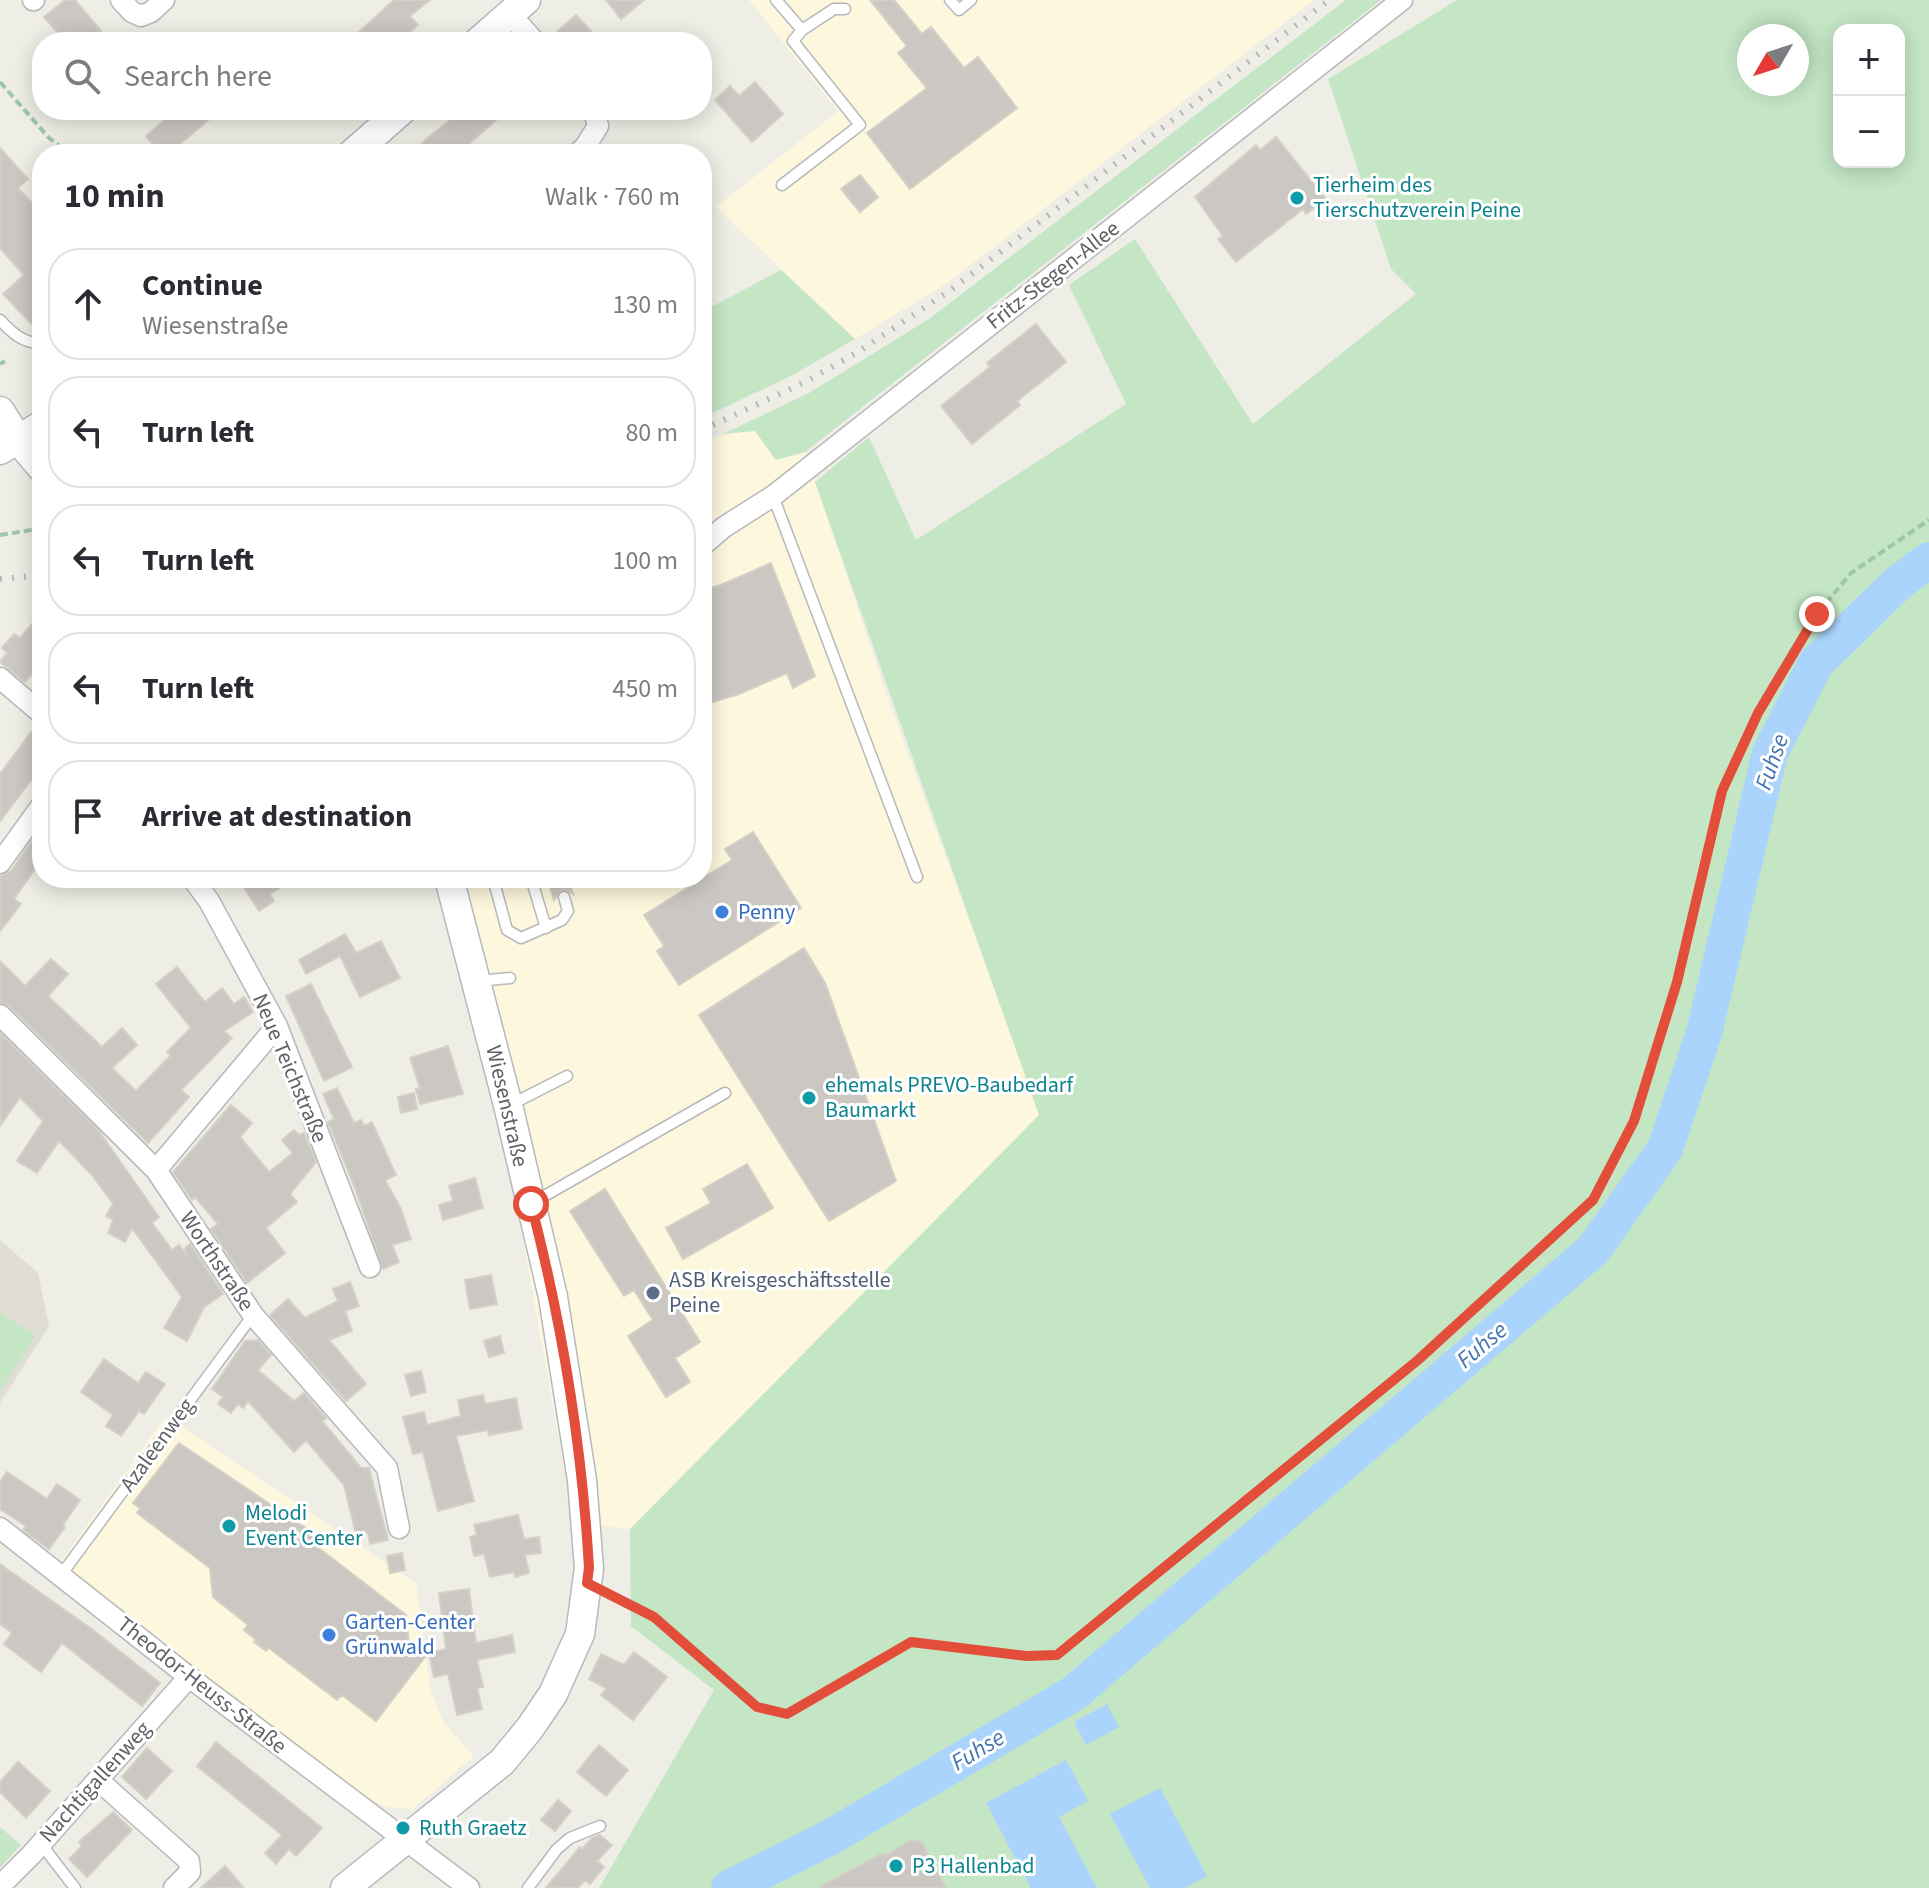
<!DOCTYPE html>
<html lang="en">
<head>
<meta charset="utf-8">
<style>
  :root { --surface:#fff; --page:#f7f7f7; --text:#2b2b33; --muted:#7c7c81; --line:#e1e1e2 }
  body { margin:0; font-family:"Source Sans 3",sans-serif; background:var(--page); color:var(--text) }
  .controls { position:absolute; right:24px; top:24px; display:grid; overflow:hidden; border-radius:16px; box-shadow:0 4px 20px #0003 }
  .controls button { width:72px; height:72px; display:grid; place-items:center; padding:0; border:0; border-bottom:2px solid var(--line); background:var(--surface); color:var(--text); font:40px sans-serif }
  .compass { position:absolute; left:1737px; top:24px; width:72px; height:72px; border-radius:50%; background:var(--surface); box-shadow:0 4px 20px #0003; rotate:231deg }
  .stop { position:absolute; width:24px; height:24px; margin:-18px; border:6px solid #e24e39; border-radius:50%; background:#fff }
  .stop.end { background:#e24e39; border-color:#fff; box-shadow:0 2px 8px #0008 }
  .list { margin:0; padding:0; list-style:none }
  h2 { display:flex; justify-content:space-between; align-items:center; height:104px; margin:0; padding:0 32px; font-size:34px }
  h2 small { font-size:26px; font-weight:400; color:var(--muted) }
  .list li { display:grid; grid-template-columns:52px 1fr auto; gap:24px; align-items:center; box-sizing:border-box; height:112px; margin:0 16px 16px; padding:0 16px; border:2px solid var(--line); border-radius:32px }
  .list b { display:block; font-size:30px; white-space:nowrap }
  .list p { margin:0; font-size:26px; white-space:nowrap; color:var(--muted) }
  .list em { font-size:26px; font-style:normal; color:var(--muted) }
  .icon { flex:none; width:44px; height:44px; fill:none; stroke:currentColor; stroke-width:2; stroke-linecap:round; stroke-linejoin:round }
  .map { position:relative; flex:none; width:1929px; height:1888px; overflow:hidden }
  .search { position:absolute; background:var(--surface); box-shadow:0 4px 20px #0003; left:32px; top:32px; width:680px; height:88px; display:flex; align-items:center; gap:20px; box-sizing:border-box; padding:0 28px; border-radius:32px; color:var(--muted); font-size:30px }
  .panel { position:absolute; background:var(--surface); box-shadow:0 4px 20px #0003; left:32px; top:144px; width:680px; height:744px; border-radius:32px }
  .map>svg:first-child { display:block }
</style>
</head>
<body>
<div class="map">
<svg width="1929" height="1888" viewBox="0 0 1929 1888">
  <rect width="100%" height="100%" fill="#efeee6"/>
  <path fill="#fdf7de" d="M749,0H1314L946,284L855,339L716,207L838,111Z
    M755,431L776,460L805,452L888,699L1040,1115L630,1529L574,1523L515,1195L433,878H702V443L723,434Z
    M166,1416L416,1583L431,1691L443,1722L474,1756L413,1809L393,1808L362,1798L60,1563Z"/>
  <path fill="#dfddd4" d="M0,1240L38,1273L49,1326L0,1403Z"/>
  <path fill="#c4e6c5" fill-rule="evenodd" d="M1346,0H1381L805,452L776,460L755,431L723,434L809,393L929,319Z
    M1457,0H1929V1888H599L714,1690L631,1626L630,1529L1039,1115L815,482L869,437L916,540L1126,404L1069,285L1135,239L1253,424L1416,294L1391,269L1328,79ZM1839,30H1899V162H1839ZM1749,36H1797V84H1749Z
    M781,270L855,339L791,376L702,418V312Z
    M0,1313L36,1335L0,1391Z
    M0,1827L21,1845L0,1868Z"/>
  <path fill="#aad4fb" d="M1107,1704L1119,1727L1086,1745L1074,1722Z
    M1066,1760L1088,1801L1059,1817L1097,1888H1031L986,1803Z
    M1160,1788L1207,1876L1185,1888H1150L1110,1814Z"/>
  <g fill="none" stroke-linecap="round" stroke-linejoin="round">
    <path stroke="#aad4fb" stroke-width="36" d="M729,1888L829,1838L1074,1693L1593,1250L1665,1149L1704,1033L1770,753L1816,663L1898,583L1929,560"/>
  </g>
  <path fill="#cbc8c3" stroke="#d4d0c5" stroke-width="2" d="M65,0H75L101,31L89,42H66L44,17Z
    M394,0H430L410,16L418,25L399,42H348Z
    M606,0H644L621,19Z
    M870,0H894L922,34L931,27L964,68L978,57L1017,108L910,189L867,133L927,88L898,53L907,46Z
    M576,15L601,42H548V40Z
    M755,82L783,114L752,142L715,100L730,86L739,96Z
    M176,110H220L168,154H161L146,136Z
    M462,110H508L457,154H431L422,143Z
    M1276,137L1326,199L1306,214L1303,209L1236,262L1218,239L1223,236L1195,197L1256,145L1260,150Z
    M0,148L28,179L18,188L42,214V335L3,294L24,275L0,248Z
    M860,175L878,197L860,212L841,189Z
    M1036,324L1066,362L1017,401L1020,405L972,444L941,406L990,367L987,363Z
    M771,563L815,676L793,688L787,673L739,694L706,704L702,694V590L721,585Z
    M33,623L42,631V662L25,682L0,662L7,653L2,648L14,634L20,638Z
    M31,732L42,742V766L0,821V774Z
    M42,827V859L14,899L21,904L0,931V876L11,871Z
    M753,832L801,908L679,985L657,951L664,946L644,915L732,860L725,849Z
    M238,878H296L270,894L274,901L259,911Z
    M547,878H568L573,894L567,890H561L554,900Z
    M345,934L356,953L381,941L400,978L360,997L340,956L306,974L299,960Z
    M804,948L825,983L896,1181L829,1221L699,1015Z
    M51,959L68,974L48,996L102,1047L122,1028L137,1045L112,1068L136,1091L171,1055L167,1052L191,1028L156,984L177,967L205,1002L222,988L234,1004L244,997L253,1012L224,1031L232,1038L181,1090L189,1097L148,1143L9,1006L0,1002V961L25,986Z
    M311,984L352,1067L324,1081L286,996Z
    M0,1033L98,1130L159,1217L152,1223L172,1250L179,1245L188,1257L185,1248L190,1244L223,1294L204,1307L187,1341L164,1328L182,1297L132,1228L125,1242L108,1233L113,1220L106,1216L113,1204L93,1176L59,1141L37,1173L17,1161L43,1121L20,1097L0,1126Z
    M448,1046L463,1094L420,1104L416,1089L420,1088L410,1058Z
    M337,1088L354,1123L361,1120L364,1126L372,1122L396,1175L385,1180L401,1209L411,1239L392,1245L399,1262L383,1269L355,1188L328,1122L334,1119L323,1094Z
    M414,1093L417,1109L401,1113L398,1097Z
    M231,1105L252,1123L240,1137L269,1172L293,1153L282,1140L294,1130L299,1135L304,1133L316,1162L290,1194L297,1202L266,1228L285,1253L247,1283L211,1229L218,1224L195,1197L192,1200L173,1172Z
    M747,1164L773,1208L683,1259L666,1228L711,1203L703,1189Z
    M475,1178L483,1208L443,1220L439,1205L453,1201L449,1186Z
    M605,1189L700,1342L675,1358L690,1382L666,1397L628,1336L653,1320L634,1290L624,1296L570,1211Z
    M491,1275L497,1304L470,1309L465,1280Z
    M350,1282L359,1306L345,1311L352,1331L329,1340L366,1384L346,1401L270,1315L288,1299L305,1318L338,1301L333,1289Z
    M500,1336L504,1353L489,1357L484,1341Z
    M258,1340L271,1355L258,1370L294,1401L304,1393L326,1418L322,1421L361,1468H369L388,1540L370,1544L368,1533L356,1534L344,1485L306,1440L294,1452L248,1401L243,1408L238,1404L231,1413L218,1404L223,1397L212,1389L245,1341Z
    M104,1359L138,1383L146,1372L165,1384L144,1414L139,1411L121,1436L106,1426L113,1415L81,1392Z
    M421,1371L426,1392L411,1396L405,1375Z
    M483,1395L485,1404L516,1398L522,1429L489,1435L488,1430L456,1436L474,1501L438,1511L423,1452L413,1454L403,1417L424,1412L427,1425L461,1416L458,1400Z
    M179,1443L328,1543L316,1546L406,1615L410,1657L428,1653L376,1721L342,1695L337,1700L269,1648L266,1651L254,1642L256,1640L244,1630L248,1625L213,1597L210,1568L137,1513L140,1508L133,1503Z
    M7,1472L47,1499L57,1484L80,1500L63,1525L65,1527L49,1549L23,1530L26,1526L0,1509V1482Z
    M518,1515L524,1539L539,1537L541,1553L525,1555L529,1573L515,1577L514,1572L490,1577L484,1554L474,1556L470,1537L477,1535L474,1525Z
    M402,1553L405,1570L390,1573L387,1556Z
    M0,1564L93,1630L160,1683L142,1706L62,1643L41,1672L4,1644L12,1633L0,1624Z
    M469,1589L476,1643L512,1635L515,1652L477,1660L483,1687L477,1688L482,1709L457,1715L448,1674L434,1677L429,1653L446,1649L439,1593Z
    M634,1652L667,1677L633,1720L601,1695L606,1688L589,1679L601,1654L624,1665Z
    M216,1742L322,1828L296,1856L289,1849L276,1864L265,1853L282,1835L197,1766Z
    M599,1745L628,1770L606,1796L577,1772Z
    M147,1748L172,1771L146,1799L122,1777Z
    M18,1762L50,1791L26,1818L0,1792V1782Z
    M558,1800L571,1811L555,1831L541,1820Z
    M113,1812L132,1830L87,1877L69,1859L82,1846L79,1842Z
    M600,1835L612,1845L597,1861L604,1867L590,1884L585,1880L578,1888H546L580,1847L582,1849L592,1838Z
    M911,1840L922,1842L946,1888H818L880,1854L885,1856Z
    M225,1866L244,1888H201Z"/>
  <g fill="none" stroke-linecap="round" stroke-linejoin="round">
    <defs>
      <path id="lane" d="M776,0L802,30L834,9H845
        M950,0L959,10L971,0
        M782,185L860,125L793,41L802,30
        M0,320C12,333 24,344 42,343
        M773,496L917,877
        M493,878L507,930L521,938L562,920L568,911L564,897
        M531,878L546,928
        M477,981L510,978
        M510,1105L567,1076
        M532,1203L725,1093
        M61,1575L253,1315
        M41,1844L75,1888
        M528,1888L557,1849L570,1838L600,1826"/>
      <path id="street" d="M33,0H34
        M121,0L132,12L141,16L151,12L164,0
        M510,14L535,42
        M577,154L585,147L598,126L594,110
        M702,546L724,527L773,496L1402,0
        M0,678L42,714
        M0,863L42,805
        M192,878L209,901L277,1026L370,1267
        M0,1015L156,1170L253,1315L387,1468L399,1528
        M156,1170L277,1026
        M0,1528L189,1677L469,1888
        M98,1780L189,1861L190,1872L174,1888
        M0,1886L31,1855L189,1677"/>
      <path id="secondary" d="M478,42L526,0
        M352,154L402,110
        M0,411L19,441L42,468
        M0,450L42,425
        M345,1888L502,1762L530,1728L553,1694L580,1634L589,1568L582,1480L553,1297L508,1105L449,878"/>
    </defs>
    <use href="#lane" stroke="#b6b8bc" stroke-width="13"/>
    <use href="#street" stroke="#b6b8bc" stroke-width="23"/>
    <use href="#secondary" stroke="#b5b8bd" stroke-width="31"/>
    <path stroke="#9ec6ab" stroke-width="4" stroke-dasharray="8 4" stroke-linecap="butt" d="M0,82L49,138L70,154
      M0,364L5,361
      M42,508V510
      M0,535L38,529L42,526
      M607,1593L654,1617L757,1707L787,1714L911,1642L1027,1656L1057,1655L1418,1360L1593,1200L1634,1121L1677,982L1722,791L1758,713L1817,614L1851,573L1929,520"/>
    <use href="#lane" stroke="#fff" stroke-width="10"/>
    <use href="#street" stroke="#fff" stroke-width="20"/>
    <use href="#secondary" stroke="#fff" stroke-width="28"/>
    <path stroke="#b6b7b7" stroke-width="6" stroke-dasharray="2 10" stroke-linecap="butt" d="M702,430L805,382L858,352L952,289L1329,0
      M0,579L42,575"/>
  </g>
  <g fill="none" stroke-linecap="round" stroke-linejoin="round">
    <path stroke="#e24e39" stroke-width="10" d="M531,1204C562,1323 582,1446 589,1568L587,1583L654,1617L757,1707L787,1714L911,1642L1027,1656L1057,1655L1418,1360L1593,1200L1634,1121L1677,982L1722,791L1758,713L1817,614"/>
  </g>
  <g fill="#0f9aa8" stroke="#fff" stroke-width="3">
    <circle cx="1297" cy="198" r="8"/>
    <circle cx="809" cy="1098" r="8"/>
    <circle cx="229" cy="1526" r="8"/>
    <circle cx="403" cy="1828" r="8"/>
    <circle cx="896" cy="1866" r="8"/>
  </g>
  <g fill="#3f7fe0" stroke="#fff" stroke-width="3">
    <circle cx="722" cy="912" r="8"/>
    <circle cx="329" cy="1635" r="8"/>
  </g>
  <circle fill="#5c6f8a" stroke="#fff" stroke-width="3" cx="653" cy="1293" r="8"/>
  <g text-anchor="middle" dominant-baseline="central" stroke-width="6" stroke-linejoin="round" paint-order="stroke">
    <g font-size="22" fill="#0d838f" stroke="#fff" text-anchor="start">
      <text x="1313" y="185">Tierheim des<tspan x="1313" dy="25">Tierschutzverein Peine</tspan></text>
      <text x="825" y="1085">ehemals PREVO-Baubedarf<tspan x="825" dy="25">Baumarkt</tspan></text>
      <text x="245" y="1513">Melodi<tspan x="245" dy="25">Event Center</tspan></text>
      <text x="419" y="1828">Ruth Graetz</text>
      <text x="912" y="1866">P3 Hallenbad</text>
    </g>
    <g font-size="22" fill="#5e6166" stroke="#fff">
      <text transform="translate(1053 275) rotate(-38)">Fritz-Stegen-Allee</text>
      <text transform="translate(290 1068) rotate(67)">Neue Teichstraße</text>
      <text transform="translate(507 1106) rotate(77)">Wiesenstraße</text>
      <text transform="translate(217 1261) rotate(56)">Worthstraße</text>
      <text transform="translate(157 1445) rotate(-54)">Azaleenweg</text>
      <text transform="translate(202 1685) rotate(38)">Theodor-Heuss-Straße</text>
      <text transform="translate(95 1782) rotate(-48)">Nachtigallenweg</text>
    </g>
    <g font-size="22" fill="#366cbe" stroke="#fff" text-anchor="start">
      <text x="738" y="912">Penny</text>
      <text x="345" y="1622">Garten-Center<tspan x="345" dy="25">Grünwald</tspan></text>
    </g>
    <g font-size="22" fill="#4e5e75" stroke="#fff" text-anchor="start">
      <text x="669" y="1280">ASB Kreisgeschäftsstelle<tspan x="669" dy="25">Peine</tspan></text>
    </g>
    <g font-size="24" font-style="italic" fill="#4674ae" stroke="#fff">
      <text transform="translate(1772 762) rotate(-71)">Fuhse</text>
      <text transform="translate(1482 1345) rotate(-40)">Fuhse</text>
      <text transform="translate(978 1750) rotate(-31)">Fuhse</text>
    </g>
  </g>
</svg>
<div class="controls">
<button>+</button>
<button>−</button>
</div>
<svg class="compass" viewBox="-18 -18 36 36"><path d="M0-13l5 13h-10z" fill="#e53935"/><path d="M0 13l5-13h-10z" fill="#7c7c81"/></svg>
<div class="stop" style="left:531px;top:1204px"></div>
<div class="stop end" style="left:1817px;top:614px"></div>
<div class="search"><svg class="icon" aria-label="search" viewBox="0 0 24 24"><circle cx="10" cy="10" r="6"/><path d="M15 15l6 6"/></svg>Search here</div>
<section class="panel">
<h2>10 min<small>Walk · 760 m</small></h2>
<ul class="list">
<li><svg class="icon" aria-label="ahead" viewBox="0 0 24 24"><path d="M12 20V5M6 11l6-6 6 6"/></svg><div><b>Continue</b><p>Wiesenstraße</p></div><em>130 m</em></li>
<li><svg class="icon" aria-label="left" viewBox="0 0 24 24"><path d="M17 20v-9H6M10 6l-5 5 5 5"/></svg><div><b>Turn left</b></div><em>80 m</em></li>
<li><svg class="icon" aria-label="left" viewBox="0 0 24 24"><path d="M17 20v-9H6M10 6l-5 5 5 5"/></svg><div><b>Turn left</b></div><em>100 m</em></li>
<li><svg class="icon" aria-label="left" viewBox="0 0 24 24"><path d="M17 20v-9H6M10 6l-5 5 5 5"/></svg><div><b>Turn left</b></div><em>450 m</em></li>
<li><svg class="icon" aria-label="arrive" viewBox="0 0 24 24"><path d="M6 21V4h12l-3 4 3 4H6"/></svg><div><b>Arrive at destination</b></div></li>
</ul>
</section>
</div>
</body>
</html>
